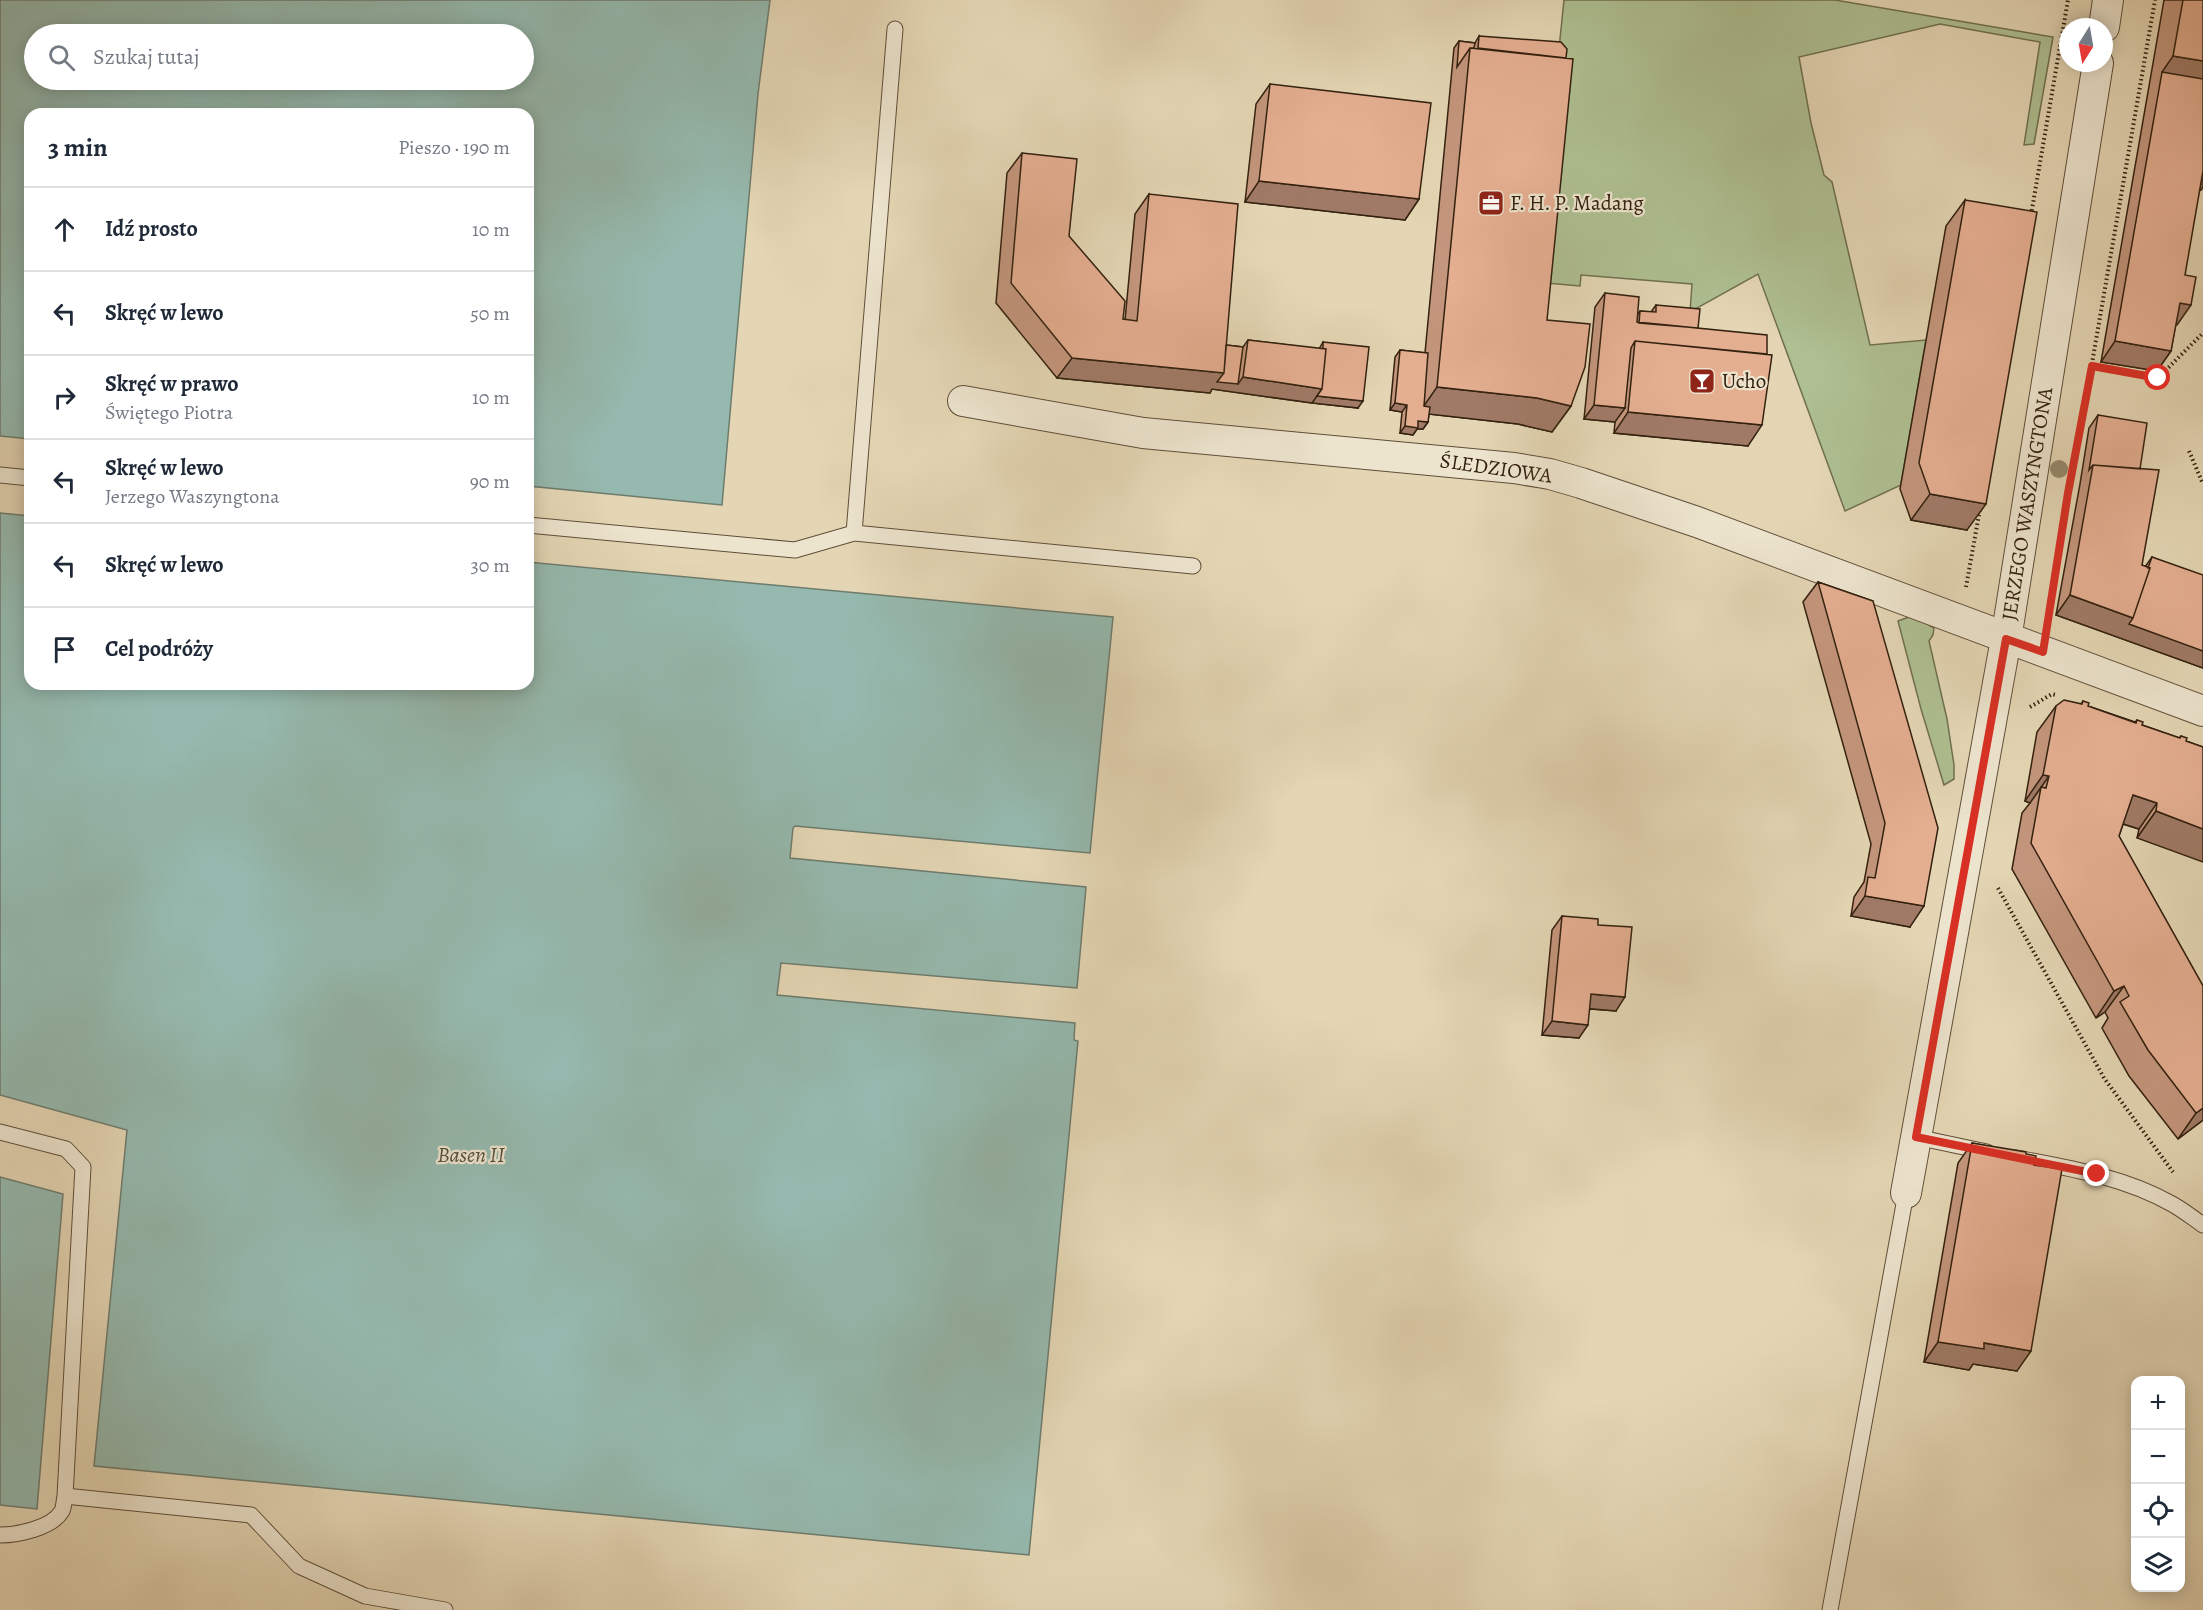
<!DOCTYPE html>
<html lang="pl">
<head>
<meta charset="utf-8">
<style>
  :root { --surface:#fff; --page:#f6f6f7; --text:#1f2937; --muted:#747a83; --line:#e0e1e3 }
  body { margin:0; font-family:Alegreya,serif; background:var(--page); color:var(--text) }
  .controls { position:absolute; right:18px; bottom:18px; display:grid; overflow:hidden; border-radius:12px; box-shadow:0 3px 15px #0003 }
  .controls button { width:54px; height:54px; display:grid; place-items:center; padding:0; border:0; border-bottom:2px solid var(--line); background:var(--surface); color:var(--text); font:30px sans-serif }
  .compass { position:absolute; left:2059px; top:18px; width:54px; height:54px; border-radius:50%; background:var(--surface); box-shadow:0 3px 15px #0003; rotate:191deg }
  .stop { position:absolute; width:18px; height:18px; margin:-14px; border:4px solid #d93025; border-radius:50%; background:#fff }
  .stop.end { background:#d93025; border-color:#fff; box-shadow:0 2px 6px #0008 }
  .list { margin:0; padding:0; list-style:none }
  h2 { display:flex; justify-content:space-between; align-items:center; height:78px; margin:0; padding:0 24px; font-size:26px }
  h2 small { font-size:20px; font-weight:400; color:var(--muted) }
  .list li { display:grid; grid-template-columns:39px 1fr auto; gap:18px; align-items:center; box-sizing:border-box; height:84px; padding:0 24px; border-top:2px solid var(--line) }
  .list b { display:block; font-size:22px; white-space:nowrap }
  .list p { margin:0; font-size:20px; white-space:nowrap; color:var(--muted) }
  .list em { font-size:20px; font-style:normal; color:var(--muted) }
  .icon { flex:none; width:33px; height:33px; fill:none; stroke:currentColor; stroke-width:2; stroke-linecap:round; stroke-linejoin:round }
  .map { position:relative; flex:none; width:2203px; height:1610px; overflow:hidden }
  .search { position:absolute; background:var(--surface); box-shadow:0 3px 15px #0003; left:24px; top:24px; width:510px; height:66px; display:flex; align-items:center; gap:15px; box-sizing:border-box; padding:0 21px; border-radius:33px; color:var(--muted); font-size:22px }
  .panel { position:absolute; background:var(--surface); box-shadow:0 3px 15px #0003; left:24px; top:108px; width:510px; height:582px; border-radius:18px }
  .map>svg:first-child { display:block }
</style>
</head>
<body>
<div class="map">
<svg width="2203" height="1610" viewBox="0 0 2203 1610">
  <rect width="100%" height="100%" fill="#e4d6b4"/>
  <filter id="stains"><feTurbulence type="fractalNoise" baseFrequency=".00333" numOctaves="4"/><feColorMatrix values="0 0 0 0 .2 0 0 0 0 .09 0 0 0 0 .02 0 0 0 .5 -.17"/></filter>
  <radialGradient id="worn" r=".72"><stop offset=".6" stop-color="#630" stop-opacity="0"/><stop offset="1" stop-color="#630" stop-opacity=".3"/></radialGradient>
  <path fill="#aebf91" stroke="#707050" stroke-width="1.5" d="M1564,0H1835L2053,37L2034,144L2024,145L2040,42L1940,24L1799,57L1811,123L1824,175L1832,182L1870,345L1926,340L1901,485L1845,511L1758,274L1690,312L1692,284L1581,275L1580,286L1535,282Z
    M1909,617L1919,619L1934,628L1933,635L1929,641L1947,719L1954,765V779L1944,785L1921,709L1898,621Z"/>
  <path fill="#95b9ae" stroke="#6e7c6e" stroke-width="1.5" fill-rule="evenodd" d="M0,0H770L758,94L722,505L528,486V114H30V439L0,436ZM524,34V80H34V34Z
    M0,513L30,516V684H528V562L1113,617L1090,853L795,826L793,828L790,858L1086,887L1077,988L781,963L777,995L1075,1023L1074,1040L1078,1041L1029,1555L94,1466L127,1130L0,1095Z
    M0,1177L63,1194L37,1509L0,1505Z"/>
  <g fill="none" stroke-linecap="round" stroke-linejoin="round">
    <defs>
      <path id="service" d="M0,475L30,478
        M528,525L795,550L854,533L1193,566
        M854,533L895,29
        M0,1132L66,1149L83,1167L65,1496L251,1515L299,1566L365,1596L445,1610
        M1916,1137L1987,1152
        M2016,1158C2069,1168 2124,1177 2172,1204C2183,1210 2193,1218 2203,1225
        M0,1535C18,1535 52,1528 62,1511C64,1507 64,1500 65,1496
        M1830,1610L1906,1193"/>
      <path id="minor" d="M2104,27L2108,0
        M963,401L1143,433L1514,468L1550,474L1581,483L1697,522L2203,711
        M1906,1193L2006,639L2098,63"/>
    </defs>
    <use href="#service" stroke="#5f4e38" stroke-width="17"/>
    <use href="#minor" stroke="#5f4e38" stroke-width="32"/>
    <path stroke="#33210f" stroke-width="4" stroke-dasharray="1.5 3" stroke-linecap="butt" d="M2031,215L2068,0
      M2093,366L2158,378L2203,333
      M2189,451L2203,484
      M1966,587L1980,509
      M2048,617L2155,0
      M2030,707L2052,694L2056,695
      M1998,888L2104,1078L2173,1172"/>
    <use href="#service" stroke="#ede4ce" stroke-width="15"/>
    <use href="#minor" stroke="#ede4ce" stroke-width="30"/>
  </g>
  <circle fill="#94886b" cx="2059" cy="469" r="9"/>
  <path fill="#c4967d" stroke="#33210f" stroke-width="1.5" d="M2164,0H2203V187L2201,190H2199L2171,351L2157,371L2101,362Z
    M1479,36L1547,320L1571,406L1552,432L1518,424L1429,414L1428,422L1423,429H1417L1413,435L1400,433L1402,412L1390,410L1395,357L1400,350L1425,353L1454,48L1459,41L1475,43Z
    M1270,84L1419,199L1405,220L1245,202L1256,104Z
    M1022,153L1069,236L1123,319L1125,320L1135,214L1149,194L1226,345L1243,347L1248,340L1319,349L1323,342L1358,408L1312,403L1212,389L1210,393L1057,378L996,303L1007,173Z
    M1965,200L1967,530L1911,520L1900,489L1946,226Z
    M1605,293L1638,314L1640,311L1651,312L1656,305L1698,328L1748,446L1614,433L1615,422L1584,419L1595,307Z
    M2098,415L2140,469L2142,565L2145,567L2152,557L2203,668L2056,615L2080,484L2089,428Z
    M1818,582L1873,601L1910,927L1851,916L1854,897L1864,882L1871,844L1803,602Z
    M2083,701L2088,706L2135,722L2137,720L2142,725L2179,738L2181,736L2186,741L2203,747L2137,838L2139,829L2123,824L2119,836L2203,986V1120L2178,1139L2129,1076L2102,1028L2108,1018L2105,1012L2096,1018L2012,869L2022,813L2030,803L2025,801L2037,732L2056,706L2081,704Z
    M1562,916L1598,925L1616,1011L1590,1009L1579,1038L1542,1035L1552,930Z
    M1972,1143L2026,1154L2034,1165L2017,1371L1973,1364L1969,1370L1924,1362L1958,1163Z"/>
  <path fill="#a07a66" stroke="#33210f" stroke-width="1.5" d="M2173,56L2203,61V101L2162,72Z
    M2203,169V187L2201,190L2189,189Z
    M1259,181L1419,199L1405,220L1245,202Z
    M2180,303L2191,305L2177,325L2166,324Z
    M2115,341L2171,351L2157,371L2101,362Z
    M1072,358L1224,373L1238,384L1243,377L1322,389L1312,403L1212,389L1210,393L1057,378Z
    M1437,387L1537,398L1571,406L1552,432L1518,424L1419,413Z
    M1317,396L1363,401L1358,408L1312,403Z
    M1395,403L1407,405L1402,412L1390,410Z
    M1594,405L1625,408L1615,422L1584,419Z
    M1628,412L1762,425L1748,446L1614,433Z
    M1418,421L1428,422L1423,429H1417L1413,435L1400,433L1405,426Z
    M1930,494L1986,504L1967,530L1911,520Z
    M2070,595L2133,618L2203,651V668L2056,615Z
    M2043,775L2049,776L2030,803L2025,801Z
    M2133,795L2157,803L2139,829L2114,821Z
    M2156,811L2203,829V862L2137,838Z
    M1865,896L1924,906L1910,927L1851,916Z
    M2124,986L2105,1012L2096,1018L2114,991Z
    M1591,994L1625,997L1616,1011L1582,1008Z
    M1552,1021L1588,1025L1579,1038L1542,1035Z
    M2203,1108V1120L2178,1139L2196,1113Z
    M1938,1342L1984,1343L2031,1351L2017,1371L1973,1364L1969,1370L1924,1362Z"/>
  <path fill="#e4ae91" stroke="#33210f" stroke-width="1.5" d="M2183,0H2203V61L2173,56Z
    M1479,36L1561,42L1567,49L1566,58L1478,48Z
    M1459,41L1475,43L1474,48H1470L1457,67Z
    M1470,48L1573,59L1547,320L1590,324L1585,367L1571,406L1537,398L1437,387Z
    M2162,72L2203,79V171L2185,275L2196,277L2191,305L2180,303L2171,351L2115,341Z
    M1270,84L1431,103L1419,199L1259,181Z
    M1022,153L1077,159L1069,236L1125,301L1123,319L1137,321L1149,194L1238,204L1224,373L1072,358L1011,283Z
    M1965,200L2037,212L1986,504L1930,494L1919,463Z
    M1605,293L1639,297L1637,322L1767,335V354L1635,341L1631,348L1625,408L1594,405Z
    M1656,305L1700,309L1698,328L1639,323L1640,311L1656,312Z
    M1248,340L1326,349L1322,389L1243,377Z
    M1635,341L1772,355L1762,425L1628,412Z
    M1323,342L1369,347L1363,401L1317,396L1322,389L1326,349H1323Z
    M1226,345L1243,347L1238,384L1217,382L1224,373Z
    M1400,350L1428,353L1424,406L1430,407L1428,422L1418,421V428L1405,426L1407,405L1395,403Z
    M2098,415L2147,423L2140,469L2093,465L2089,470Z
    M2093,465L2159,470L2142,565L2150,568L2133,618L2070,595Z
    M2152,557L2203,575V651L2129,624L2133,618L2150,568H2148Z
    M1818,582L1873,601L1938,828L1924,906L1865,896L1868,877L1875,878L1885,823Z
    M2064,700L2082,704L2083,701L2089,703L2088,706L2136,723L2137,720L2143,722L2142,725L2180,738L2181,736L2187,738L2186,741L2203,747V829L2156,811L2157,803L2133,795L2119,836L2203,986V1108L2196,1113L2148,1050L2120,1002L2129,996L2124,986L2114,991L2031,843L2041,787L2046,788L2049,776L2043,775L2056,706Z
    M1562,916L1598,919V925L1632,927L1625,997L1591,994L1588,1025L1552,1021Z
    M1972,1143L2026,1152V1154L2036,1156L2034,1165L2062,1169L2031,1351L1984,1343V1349L1938,1342Z"/>
  <g fill="none" stroke-linecap="round" stroke-linejoin="round">
    <path stroke="#d93025" stroke-width="8" d="M2097,1174L1916,1137L2006,639L2043,652L2068,493L2092,366L2158,378"/>
  </g>
  <defs>
    <symbol id="office-square" viewBox="-11 -11 22 22"><rect x="-9" y="-9" width="18" height="18" rx="4" fill="#8f2418" stroke="#ede4ce"/><path d="M-6-3h4V-5.5h4V-3h4V5H-6ZM-1-4.5V-3h2v-1.5ZM-6 0V1H6V0Z" fill="#fff"/></symbol>
    <symbol id="bar-square" viewBox="-11 -11 22 22"><rect x="-9" y="-9" width="18" height="18" rx="4" fill="#8f2418" stroke="#ede4ce"/><path d="M-6-5H6L.8 .8V4.5H3.5V6h-7V4.5H-.8V.8Z" fill="#fff"/></symbol>
  </defs>
  <g fill-rule="evenodd">
    <use href="#office-square" x="1476" y="188" width="30" height="30"/>
    <use href="#bar-square" x="1687" y="366" width="30" height="30"/>
  </g>
  <g text-anchor="middle" dominant-baseline="central" stroke-width="4.5" stroke-linejoin="round" paint-order="stroke">
    <g font-size="21" fill="#33210f" stroke="#ede4ce" text-anchor="start">
      <text x="1510" y="203">F. H. P. Madang</text>
      <text x="1722" y="381">Ucho</text>
    </g>
    <g font-size="21" fill="#33210f" stroke="#ede4ce">
      <text transform="translate(1496 468) rotate(8)">ŚLEDZIOWA</text>
      <text transform="translate(2027 504) rotate(-81)">JERZEGO WASZYNGTONA</text>
    </g>
    <g font-size="22" font-style="italic" fill="#504f3f" stroke="#ede4ce">
      <text x="471" y="1155">Basen II</text>
    </g>
  </g>
  <rect width="100%" height="100%" filter="url(#stains)"/>
  <rect width="100%" height="100%" fill="url(#worn)"/>
</svg>
<div class="controls">
<button>+</button>
<button>−</button>
<button><svg class="icon" aria-label="locate" viewBox="0 0 24 24"><circle cx="12" cy="12" r="6"/><path d="M12 2v4M12 18v4M2 12h4M18 12h4"/></svg></button>
<button><svg class="icon" aria-label="layers" viewBox="0 0 24 24"><path d="M12 4l9 5-9 5-9-5zM3 14l9 5 9-5"/></svg></button>
</div>
<svg class="compass" viewBox="-18 -18 36 36"><path d="M0-13l5 13h-10z" fill="#e53935"/><path d="M0 13l5-13h-10z" fill="#747a83"/></svg>
<div class="stop" style="left:2158px;top:378px"></div>
<div class="stop end" style="left:2097px;top:1174px"></div>
<div class="search"><svg class="icon" aria-label="search" viewBox="0 0 24 24"><circle cx="10" cy="10" r="6"/><path d="M15 15l6 6"/></svg>Szukaj tutaj</div>
<section class="panel">
<h2>3 min<small>Pieszo · 190 m</small></h2>
<ul class="list">
<li><svg class="icon" aria-label="ahead" viewBox="0 0 24 24"><path d="M12 20V5M6 11l6-6 6 6"/></svg><div><b>Idź prosto</b></div><em>10 m</em></li>
<li><svg class="icon" aria-label="left" viewBox="0 0 24 24"><path d="M17 20v-9H6M10 6l-5 5 5 5"/></svg><div><b>Skręć w lewo</b></div><em>50 m</em></li>
<li><svg class="icon" aria-label="right" viewBox="0 0 24 24"><path d="M7 20v-9h11M14 6l5 5-5 5"/></svg><div><b>Skręć w prawo</b><p>Świętego Piotra</p></div><em>10 m</em></li>
<li><svg class="icon" aria-label="left" viewBox="0 0 24 24"><path d="M17 20v-9H6M10 6l-5 5 5 5"/></svg><div><b>Skręć w lewo</b><p>Jerzego Waszyngtona</p></div><em>90 m</em></li>
<li><svg class="icon" aria-label="left" viewBox="0 0 24 24"><path d="M17 20v-9H6M10 6l-5 5 5 5"/></svg><div><b>Skręć w lewo</b></div><em>30 m</em></li>
<li><svg class="icon" aria-label="arrive" viewBox="0 0 24 24"><path d="M6 21V4h12l-3 4 3 4H6"/></svg><div><b>Cel podróży</b></div></li>
</ul>
</section>
</div>
</body>
</html>
